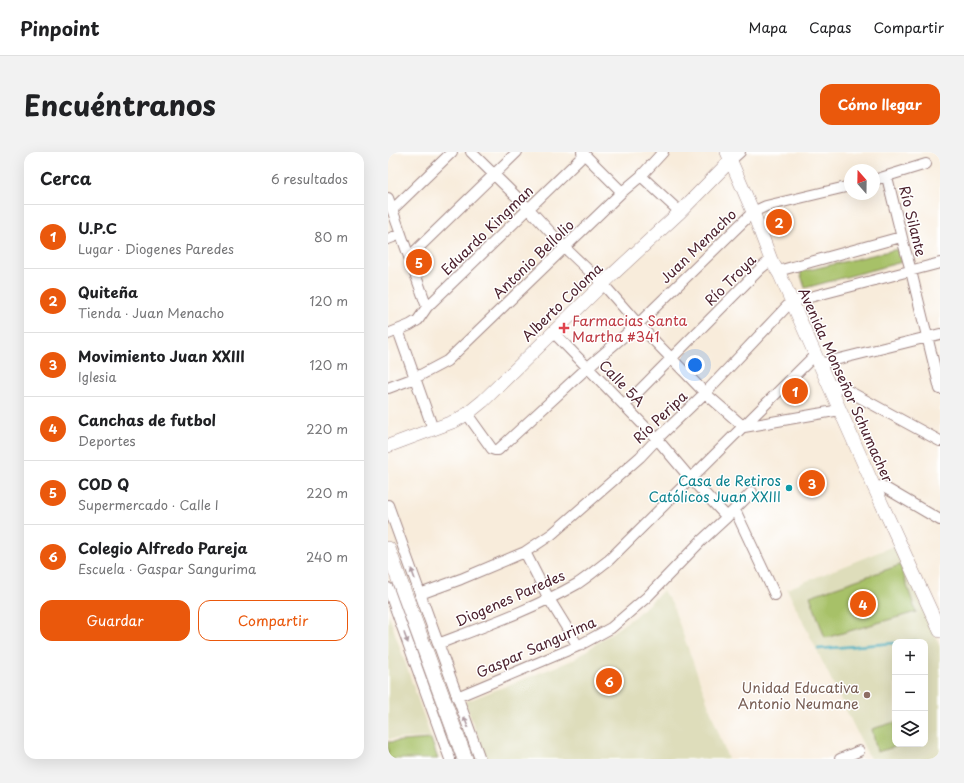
<!DOCTYPE html>
<html lang="es">
<head>
<meta charset="utf-8">
<style>
  :root { --surface:#fff; --page:#f2f2f2; --text:#202124; --muted:#757577; --line:#e0e0e0; --accent:#ea580c }
  body { margin:0; font-family:"Playpen Sans",sans-serif; background:var(--page); color:var(--text) }
  .controls { position:absolute; right:12px; bottom:12px; display:grid; overflow:hidden; border-radius:8px; box-shadow:0 4px 16px #0002 }
  .controls button { width:36px; height:36px; display:grid; place-items:center; padding:0; border:0; border-bottom:1px solid var(--line); background:var(--surface); color:var(--text); font:20px sans-serif }
  .compass { position:absolute; left:456px; top:12px; width:36px; height:36px; border-radius:50%; background:var(--surface); box-shadow:0 4px 16px #0002; rotate:340deg }
  .you { position:absolute; left:307px; top:213px; width:14px; height:14px; margin:-10px; border:3px solid #fff; border-radius:50%; background:#1a73e8; box-shadow:0 0 0 6px #1a73e833 }
  .badge { display:grid; place-items:center; width:26px; height:26px; border-radius:50%; background:var(--accent); color:#fff; font-size:13px; font-weight:700 }
  .pin { position:absolute; translate:-50% -50%; border:2px solid #fff; box-shadow:0 1px 4px #0006 }
  .list { margin:0; padding:0; list-style:none }
  h2 { display:flex; justify-content:space-between; align-items:center; height:52px; margin:0; padding:0 16px; font-size:17px }
  h2 small { font-size:13px; font-weight:400; color:var(--muted) }
  .list li { display:grid; grid-template-columns:26px 1fr auto; gap:12px; align-items:center; box-sizing:border-box; height:64px; padding:0 16px; border-top:1px solid var(--line) }
  .list b { display:block; font-size:15px; white-space:nowrap }
  .list p { margin:0; font-size:13px; white-space:nowrap; color:var(--muted) }
  .list em { font-size:13px; font-style:normal; color:var(--muted) }
  .actions { display:flex; gap:8px; padding:12px 16px }
  .actions a { flex:1; padding:9px 0; border:1px solid var(--accent); border-radius:12px; text-align:center; font-size:14px; color:var(--accent) }
  .actions .main { background:var(--accent); color:#fff }
  .icon { flex:none; width:22px; height:22px; fill:none; stroke:currentColor; stroke-width:2; stroke-linecap:round; stroke-linejoin:round }
  .map { position:relative; flex:none; width:552px; height:607px; overflow:hidden; border-radius:12px }
  header { display:flex; align-items:center; gap:24px; box-sizing:border-box; height:56px; padding:0 20px; background:var(--surface); border-bottom:1px solid var(--line) }
  header strong { font-size:19px }
  nav { display:flex; gap:22px; margin-inline-start:auto; font-size:14px }
  .intro { display:flex; align-items:center; justify-content:space-between; box-sizing:border-box; height:96px; padding:0 24px }
  h1 { margin:0; font-size:28px }
  .button { padding:10px 18px; border-radius:12px; background:var(--accent); color:#fff; font-size:14px; font-weight:700 }
  main { display:flex; gap:24px; padding:0 24px }
  aside { flex:1; background:var(--surface); border-radius:12px; box-shadow:0 4px 16px #0002 }
  .map>svg:first-child { display:block }
</style>
</head>
<body>
<header>
<strong>Pinpoint</strong>
<nav><a>Mapa</a><a>Capas</a><a>Compartir</a></nav>
</header>
<div class="intro"><h1>Encuéntranos</h1><a class="button">Cómo llegar</a></div>
<main>
<aside>
<h2>Cerca<small>6 resultados</small></h2>
<ul class="list">
<li><span class="badge">1</span><div><b>U.P.C</b><p>Lugar · Diogenes Paredes</p></div><em>80 m</em></li>
<li><span class="badge">2</span><div><b>Quiteña</b><p>Tienda · Juan Menacho</p></div><em>120 m</em></li>
<li><span class="badge">3</span><div><b>Movimiento Juan XXIII</b><p>Iglesia</p></div><em>120 m</em></li>
<li><span class="badge">4</span><div><b>Canchas de futbol</b><p>Deportes</p></div><em>220 m</em></li>
<li><span class="badge">5</span><div><b>COD Q</b><p>Supermercado · Calle I</p></div><em>220 m</em></li>
<li><span class="badge">6</span><div><b>Colegio Alfredo Pareja</b><p>Escuela · Gaspar Sangurima</p></div><em>240 m</em></li>
</ul>
<div class="actions"><a class="main">Guardar</a><a>Compartir</a></div>
</aside>
<div class="map">
<svg width="552" height="607" viewBox="0 0 552 607">
  <rect width="100%" height="100%" fill="#fff"/>
  <filter id="ink" filterUnits="userSpaceOnUse"><feTurbulence type="fractalNoise" baseFrequency=".025" numOctaves="2"/><feDisplacementMap in="SourceGraphic" scale="8" xChannelSelector="R" yChannelSelector="G"/><feConvolveMatrix kernelMatrix="1 2 1 2 8 2 1 2 1" color-interpolation-filters="sRGB"/></filter>
  <filter id="wash" filterUnits="userSpaceOnUse"><feTurbulence type="fractalNoise" baseFrequency=".012" numOctaves="4" result="noise"/><feDisplacementMap in="SourceGraphic" scale="16" xChannelSelector="R" yChannelSelector="G"/><feGaussianBlur stdDeviation="0.9" result="paint"/><feColorMatrix in="noise" values="0 0 0 0 0 0 0 0 0 0 0 0 0 0 0 0 0 1.4 0 .05"/><feComposite in="paint" operator="in"/></filter>
  <g filter="url(#wash)">
    <rect width="100%" height="100%" fill="#f8ecdb"/>
    <path fill="#deddbb" fill-rule="evenodd" d="M508,393L552,495V607H482L399,437ZM507,490H537V592H507Z
      M275,439L284,452L340,607H98L77,550L185,508L246,465Z
      M0,461L43,586L0,587Z"/>
    <path fill="#a7c167" stroke="#787049" d="M510,97L514,110L417,136L412,120Z
      M512,413L528,460L437,486L422,444Z
      M507,570V592H517L489,600L484,577Z
      M43,587L50,607H0V590Z"/>
    <g fill="none" stroke-linecap="round" stroke-linejoin="round">
      <path stroke="#40acbf" stroke-width="2.5" d="M519,490L528,489
        M430,497L507,491"/>
    </g>
  </g>
  <g filter="url(#ink)">
    <g fill="none" stroke-linecap="round" stroke-linejoin="round">
      <defs>
        <path id="minor" d="M83,0L141,57L177,96L215,132L250,172L317,241L356,275L452,258
          M194,0L234,40
          M343,8L352,0
          M253,24L292,60
          M499,25L515,90L523,119L552,237
          M486,28L538,12
          M0,46L39,155
          M4,58L64,0
          M0,87L13,82
          M22,104L129,0
          M390,119L513,85
          M10,178L45,277
          M165,180L269,287L302,326L339,365L364,340
          M0,182L22,173L30,168L39,155L196,3
          M431,212L552,182
          M439,231L451,234L552,289
          M0,236L27,226L59,209L234,40L253,24L275,0
          M237,253L373,116L383,108
          M79,262L104,297L107,298H110L200,215L250,172L365,60L378,54L462,34
          M486,335L494,334L552,368
          M0,353L92,607
          M347,358L387,443
          M137,400L161,447L190,494
          M0,436L62,607
          M32,442L73,427L137,400L164,382L252,305L269,287L317,241L403,150L552,111
          M50,492C97,474 145,457 189,432C200,425 210,416 221,408L427,203
          M69,545L190,494L223,476L259,445L313,389L339,365
          M452,607L471,599"/>
        <path id="tertiary" d="M339,0L365,60L383,108L392,123L486,335L552,479
          M0,294L67,269L79,262L95,249L224,123L292,60L343,8"/>
        <path id="secondary" d="M0,397L77,607"/>
      </defs>
      <use href="#minor" stroke="#a18683" stroke-width="12"/>
      <use href="#tertiary" stroke="#a18683" stroke-width="14"/>
      <use href="#secondary" stroke="#a18683" stroke-width="16"/>
      <use href="#minor" stroke="#fff" stroke-width="10"/>
      <use href="#tertiary" stroke="#fff" stroke-width="13"/>
      <use href="#secondary" stroke="#fff" stroke-width="15"/>
    </g>
    <defs><path id="oneway-solid" d="M-6-.8H1V-3.2L6.5 0L1 3.2V.8H-6Z"/></defs>
    <g fill="#ae9aa0">
      <use href="#oneway-solid" transform="translate(25 422) rotate(-110)"/>
      <use href="#oneway-solid" transform="translate(18 486) rotate(69)"/>
      <use href="#oneway-solid" transform="translate(78 570) rotate(-110)"/>
    </g>
  </g>
  <path fill="#e0444e" stroke="#fff" stroke-width="1.5" d="M174 170h4v4h4v4h-4v4h-4v-4h-4v-4h4z"/>
  <circle fill="#0f9aa8" stroke="#fff" stroke-width="1.5" cx="401" cy="336" r="4"/>
  <circle fill="#8d6e63" stroke="#fff" stroke-width="1.5" cx="479" cy="543" r="4"/>
  <g text-anchor="middle" dominant-baseline="central" stroke-width="3" stroke-linejoin="round" paint-order="stroke">
    <g font-size="14" fill="#4a1f2b" stroke="#fff">
      <text transform="translate(525 69) rotate(76)">Río Silante</text>
      <text transform="translate(99 78) rotate(-44)">Eduardo Kingman</text>
      <text transform="translate(310 94) rotate(-44)">Juan Menacho</text>
      <text transform="translate(145 107) rotate(-44)">Antonio Bellolio</text>
      <text transform="translate(342 128) rotate(-45)">Río Troya</text>
      <text transform="translate(174 150) rotate(-44)">Alberto Coloma</text>
      <text transform="translate(234 231) rotate(46)">Calle 5A</text>
      <text transform="translate(458 233) rotate(66)">Avenida Monseñor Schumacher</text>
      <text transform="translate(272 265) rotate(-44)">Río Peripa</text>
      <text transform="translate(122 446) rotate(-24)">Diogenes Paredes</text>
      <text transform="translate(148 495) rotate(-24)">Gaspar Sangurima</text>
    </g>
    <g font-size="14" fill="#be3a42" stroke="#fff" text-anchor="start">
      <text x="184" y="168">Farmacias Santa<tspan x="184" dy="16">Martha #341</tspan></text>
    </g>
    <g font-size="14" fill="#0d838f" stroke="#fff" text-anchor="end">
      <text x="393" y="328">Casa de Retiros<tspan x="393" dy="16">Católicos Juan XXIII</tspan></text>
    </g>
    <g font-size="14" fill="#785e54" stroke="#fff" text-anchor="end">
      <text x="471" y="535">Unidad Educativa<tspan x="471" dy="16">Antonio Neumane</tspan></text>
    </g>
  </g>
</svg>
<div class="controls">
<button>+</button>
<button>−</button>
<button><svg class="icon" aria-label="layers" viewBox="0 0 24 24"><path d="M12 4l9 5-9 5-9-5zM3 14l9 5 9-5"/></svg></button>
</div>
<svg class="compass" viewBox="-18 -18 36 36"><path d="M0-13l5 13h-10z" fill="#e53935"/><path d="M0 13l5-13h-10z" fill="#757577"/></svg>
<div class="you"></div>
<div class="pin badge" style="left:407px;top:239px">1</div>
<div class="pin badge" style="left:391px;top:70px">2</div>
<div class="pin badge" style="left:424px;top:331px">3</div>
<div class="pin badge" style="left:475px;top:452px">4</div>
<div class="pin badge" style="left:31px;top:110px">5</div>
<div class="pin badge" style="left:221px;top:529px">6</div>
</div>
</main>
</body>
</html>
